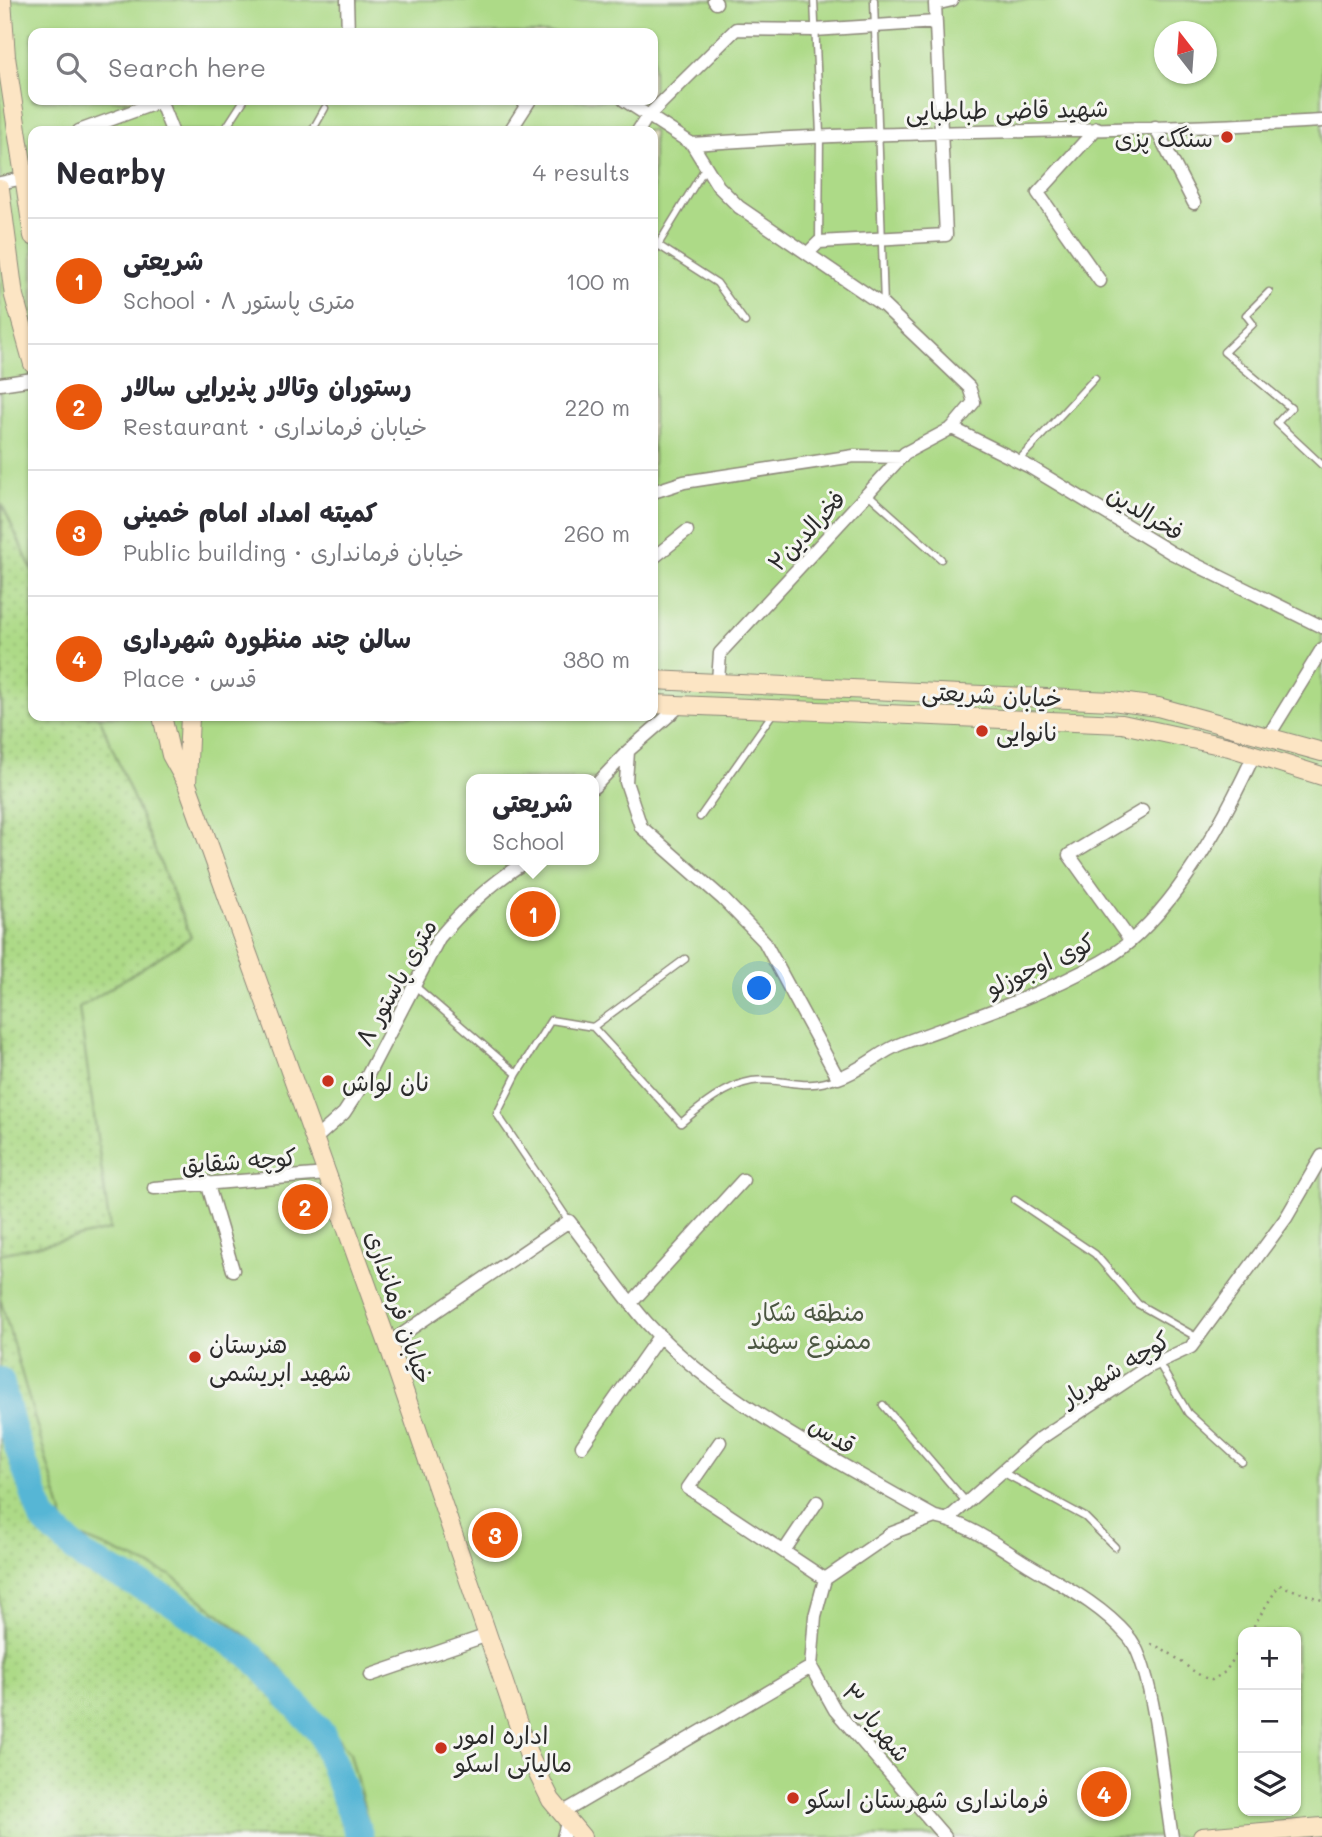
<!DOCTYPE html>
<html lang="en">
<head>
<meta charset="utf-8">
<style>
  :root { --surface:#fff; --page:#f7f7f7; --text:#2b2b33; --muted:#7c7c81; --line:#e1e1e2; --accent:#ea580c }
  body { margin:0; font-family:Mali,"Playpen Sans Arabic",sans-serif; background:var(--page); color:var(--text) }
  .controls { position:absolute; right:21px; bottom:21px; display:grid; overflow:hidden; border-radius:14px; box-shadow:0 2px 5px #0004 }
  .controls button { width:63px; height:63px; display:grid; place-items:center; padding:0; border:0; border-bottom:2px solid var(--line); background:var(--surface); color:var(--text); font:35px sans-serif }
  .compass { position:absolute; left:1154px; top:21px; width:63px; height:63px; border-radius:50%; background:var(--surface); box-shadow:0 2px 5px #0004; rotate:343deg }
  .you { position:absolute; left:760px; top:989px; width:24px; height:24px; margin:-18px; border:5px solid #fff; border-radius:50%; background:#1a73e8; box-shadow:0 0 0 10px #1a73e833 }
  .badge { display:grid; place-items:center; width:46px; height:46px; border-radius:50%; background:var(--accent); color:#fff; font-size:23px; font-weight:700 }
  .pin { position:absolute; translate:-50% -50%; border:4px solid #fff; box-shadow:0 2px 7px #0006 }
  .popup { position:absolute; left:466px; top:774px; width:133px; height:91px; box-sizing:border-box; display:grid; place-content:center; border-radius:14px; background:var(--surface); filter:drop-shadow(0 2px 5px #0005); font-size:23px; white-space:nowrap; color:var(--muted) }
  .popup b { font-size:26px; color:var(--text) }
  .popup::after { content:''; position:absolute; left:50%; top:100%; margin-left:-14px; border:14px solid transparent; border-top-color:var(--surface) }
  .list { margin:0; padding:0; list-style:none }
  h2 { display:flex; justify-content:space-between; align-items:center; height:91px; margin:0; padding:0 28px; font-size:30px }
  h2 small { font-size:23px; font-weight:400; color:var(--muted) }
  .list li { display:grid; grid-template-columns:46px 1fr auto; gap:21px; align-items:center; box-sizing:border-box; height:126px; padding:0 28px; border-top:2px solid var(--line) }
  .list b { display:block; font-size:26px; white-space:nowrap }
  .list p { margin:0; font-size:23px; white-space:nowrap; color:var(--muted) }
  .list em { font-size:23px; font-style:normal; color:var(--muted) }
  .icon { flex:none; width:38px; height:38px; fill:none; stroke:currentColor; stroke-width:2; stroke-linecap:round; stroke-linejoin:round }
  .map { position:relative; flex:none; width:1322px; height:1837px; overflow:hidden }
  .search { position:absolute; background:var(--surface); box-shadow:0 2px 5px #0004; left:28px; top:28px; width:630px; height:77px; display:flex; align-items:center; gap:18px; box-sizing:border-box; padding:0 24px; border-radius:14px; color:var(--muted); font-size:26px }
  .panel { position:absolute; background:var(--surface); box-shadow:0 2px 5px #0004; left:28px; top:126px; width:630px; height:595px; border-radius:14px }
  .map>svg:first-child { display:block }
</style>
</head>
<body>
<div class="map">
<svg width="1322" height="1837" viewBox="0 0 1322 1837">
  <defs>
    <pattern id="garden-dots" width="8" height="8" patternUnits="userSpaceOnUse" patternTransform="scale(1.75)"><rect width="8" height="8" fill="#adda87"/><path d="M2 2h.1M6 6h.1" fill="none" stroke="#95bb75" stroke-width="1.8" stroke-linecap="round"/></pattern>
  </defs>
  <rect width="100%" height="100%" fill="#f6f6f2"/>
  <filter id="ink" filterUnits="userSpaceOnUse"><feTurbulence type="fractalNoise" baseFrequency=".0143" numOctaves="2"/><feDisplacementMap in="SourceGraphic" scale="14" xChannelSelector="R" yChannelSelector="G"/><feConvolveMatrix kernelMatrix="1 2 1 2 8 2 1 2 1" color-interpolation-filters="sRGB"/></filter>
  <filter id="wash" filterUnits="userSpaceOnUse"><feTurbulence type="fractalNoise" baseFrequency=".00686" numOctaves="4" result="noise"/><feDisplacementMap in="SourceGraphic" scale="28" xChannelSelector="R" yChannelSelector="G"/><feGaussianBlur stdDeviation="1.57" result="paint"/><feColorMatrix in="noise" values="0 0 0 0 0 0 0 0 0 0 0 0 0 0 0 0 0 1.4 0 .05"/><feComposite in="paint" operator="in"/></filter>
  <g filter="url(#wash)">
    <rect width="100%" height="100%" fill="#ece4c7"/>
    <path fill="#adda87" stroke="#6c8259" stroke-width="2" fill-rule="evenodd" d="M0,0H1322V1837H0ZM1164,32H1206V74H1164ZM33,33H653V100H33ZM33,131H653V716H33ZM472,779H594V860H472ZM1243,1632H1296V1811H1243Z"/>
    <path fill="url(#garden-dots)" stroke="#6c8259" stroke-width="2" d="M2,504L33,572V716H99L191,937L79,1008L110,1230L0,1254Z
      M0,1298L67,1531L171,1575L271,1656L350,1753L372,1837H0Z"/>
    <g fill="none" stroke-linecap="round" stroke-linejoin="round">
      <path stroke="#56b6d5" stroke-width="28" d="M0,1381L13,1432L43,1519L85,1558L171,1601L254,1658L322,1734L360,1837"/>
    </g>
  </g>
  <g filter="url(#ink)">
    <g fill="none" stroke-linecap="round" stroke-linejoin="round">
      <defs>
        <path id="service" d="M814,0L820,134L819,242
          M874,0L884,306
          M224,131L244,100
          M312,131L325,108
          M658,245L717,283L745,322
          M653,253L705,168
          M1269,292L1246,315L1253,324L1224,352L1291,408L1277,423L1322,465
          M1018,461L1095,378
          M868,494L941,559
          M700,817L773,713
          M415,986L517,1074L497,1114L569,1221
          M593,1027L685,959
          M517,1074L551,1020L593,1027L681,1123C700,1107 727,1085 752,1081C785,1076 801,1093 838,1078
          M1015,1200L1095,1254L1138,1304L1198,1338
          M1158,1362L1188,1413L1242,1462
          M883,1405L967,1503
          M1004,1473L1085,1517L1115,1547"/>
        <path id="minor" d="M347,0L348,33
          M714,0L716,3
          M624,100L692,144L718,186L739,207L884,306L969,387L974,402L952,428L905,453L720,653L718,681
          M161,103L172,131
          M1155,127L1194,203
          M1097,128L1038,193L1100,281
          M79,131L164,100
          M510,131L530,100
          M638,131L647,117L736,29L814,30L936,22
          M692,144C902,128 1112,134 1322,121
          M0,183L24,178
          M809,252L819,242L946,235L935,4L952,0
          M0,384L33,379
          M952,428L1030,467L1172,553L1322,627
          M653,492L684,482L854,456L902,457
          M653,558L687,531
          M1269,735L1322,649
          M628,751L626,782L641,827L723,899L764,941L838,1078C863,1070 880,1051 903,1043C969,1019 1038,997 1101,962C1169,924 1222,824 1254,755
          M594,787L628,751L681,705
          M1130,940L1069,855L1142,811
          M314,1140L344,1113L363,1084L439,938C465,907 494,881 528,860
          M207,1182L233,1270
          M154,1188L327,1174
          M632,1302L743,1180
          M388,1344L569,1221C595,1254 619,1291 647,1323C718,1401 843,1465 935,1517C968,1523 1001,1548 1029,1565C1064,1586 1101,1605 1128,1636C1155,1665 1164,1794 1172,1837
          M720,1442L688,1488L825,1579
          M582,1446L660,1335
          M948,1519L1038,1440L1146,1368L1191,1347L1286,1218L1322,1156
          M784,1551L817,1502
          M825,1579L815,1616L811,1667L835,1710L945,1837
          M825,1579L892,1533L935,1517
          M371,1675L488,1635
          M562,1813L811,1667
          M563,1837L568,1820"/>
        <path id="secondary" d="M2,0L6,57L33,236
          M0,189L14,296L33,364
          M653,680L1112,701L1158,707L1322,752
          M653,704L1122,724L1229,747L1322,776
          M162,716L171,755L187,784L388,1344L529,1756L551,1800L582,1837
          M187,784L190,716
          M1202,1837L1322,1827"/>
      </defs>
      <use href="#service" stroke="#8c8879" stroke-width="9"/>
      <use href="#minor" stroke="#8c8879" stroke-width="15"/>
      <use href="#secondary" stroke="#8c8879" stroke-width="20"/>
      <path stroke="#8c8879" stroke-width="2.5" stroke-dasharray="2 5" stroke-linecap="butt" d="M1250,1632L1279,1585L1322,1600
        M1151,1644C1176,1652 1191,1675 1212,1680L1225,1672L1243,1645"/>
      <use href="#service" stroke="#fff" stroke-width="6"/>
      <use href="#minor" stroke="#fff" stroke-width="12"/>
      <use href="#secondary" stroke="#fce5c4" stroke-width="18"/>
    </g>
  </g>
  <g fill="#c8321e" stroke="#f6f6f2" stroke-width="2.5">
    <circle cx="1227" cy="137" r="7"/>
    <circle cx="982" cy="731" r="7"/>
    <circle cx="328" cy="1081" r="7"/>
    <circle cx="195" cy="1357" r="7"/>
    <circle cx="441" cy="1748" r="7"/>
    <circle cx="793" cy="1798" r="7"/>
  </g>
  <g text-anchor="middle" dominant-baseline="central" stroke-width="6" stroke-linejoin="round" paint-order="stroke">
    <g font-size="24" fill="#2b2b2b" stroke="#f6f6f2">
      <text transform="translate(1007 109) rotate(-1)">شهید قاضی طباطبایی</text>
      <text transform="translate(1146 512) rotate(31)">فخرالدین</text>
      <text transform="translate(806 530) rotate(-47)">فخرالدین۲</text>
      <text transform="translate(992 694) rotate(3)">خیابان شریعتی</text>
      <text transform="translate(1040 964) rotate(-25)">کوی اوجوزلو</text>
      <text transform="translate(395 982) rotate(-61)">۸ متری پاستور</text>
      <text transform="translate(239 1160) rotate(-4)">کوچه شقایق</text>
      <text transform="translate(400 1307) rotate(71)">خیابان فرمانداری</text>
      <text transform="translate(1115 1368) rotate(-31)">کوچه شهریار</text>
      <text transform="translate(833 1434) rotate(32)">قدس</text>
      <text transform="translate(877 1722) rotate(51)">شهریار ۳</text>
    </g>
    <g font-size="24" fill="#2b2b2b" stroke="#f6f6f2" text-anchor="start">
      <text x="1213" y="137" text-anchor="end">سنگک پزی</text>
      <text x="996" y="731">نانوایی</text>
      <text x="342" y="1081">نان لواش</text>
      <text x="209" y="1343">هنرستان<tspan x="209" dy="28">شهید ابریشمی</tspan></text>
      <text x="455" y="1734">اداره امور<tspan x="455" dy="28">مالیاتی اسکو</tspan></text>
      <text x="807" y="1798">فرمانداری شهرستان اسکو</text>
    </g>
    <g font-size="24" fill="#4c5742" stroke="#f6f6f2">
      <text x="809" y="1311">منطقه شکار<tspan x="809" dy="28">ممنوع سهند</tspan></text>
    </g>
  </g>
</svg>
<div class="controls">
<button>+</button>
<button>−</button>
<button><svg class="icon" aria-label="layers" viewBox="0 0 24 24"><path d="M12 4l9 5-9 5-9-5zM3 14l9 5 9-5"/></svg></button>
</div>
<svg class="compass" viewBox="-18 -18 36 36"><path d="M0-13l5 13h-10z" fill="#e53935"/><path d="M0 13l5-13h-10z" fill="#7c7c81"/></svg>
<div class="you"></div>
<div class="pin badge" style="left:533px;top:914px">1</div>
<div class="popup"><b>شریعتی</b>School</div>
<div class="pin badge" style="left:305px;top:1207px">2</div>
<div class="pin badge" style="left:495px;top:1535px">3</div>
<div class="pin badge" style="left:1104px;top:1794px">4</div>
<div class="search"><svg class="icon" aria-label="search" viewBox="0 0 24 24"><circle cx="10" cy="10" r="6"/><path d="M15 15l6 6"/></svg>Search here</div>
<section class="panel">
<h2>Nearby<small>4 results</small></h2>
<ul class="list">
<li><span class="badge">1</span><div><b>شریعتی</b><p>School · ۸ متری پاستور</p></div><em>100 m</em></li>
<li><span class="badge">2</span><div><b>رستوران وتالار پذیرایی سالار</b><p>Restaurant · خیابان فرمانداری</p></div><em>220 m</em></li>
<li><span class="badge">3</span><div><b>کمیته امداد امام خمینی</b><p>Public building · خیابان فرمانداری</p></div><em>260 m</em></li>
<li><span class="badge">4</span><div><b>سالن چند منظوره شهرداری</b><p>Place · قدس</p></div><em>380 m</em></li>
</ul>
</section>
</div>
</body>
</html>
